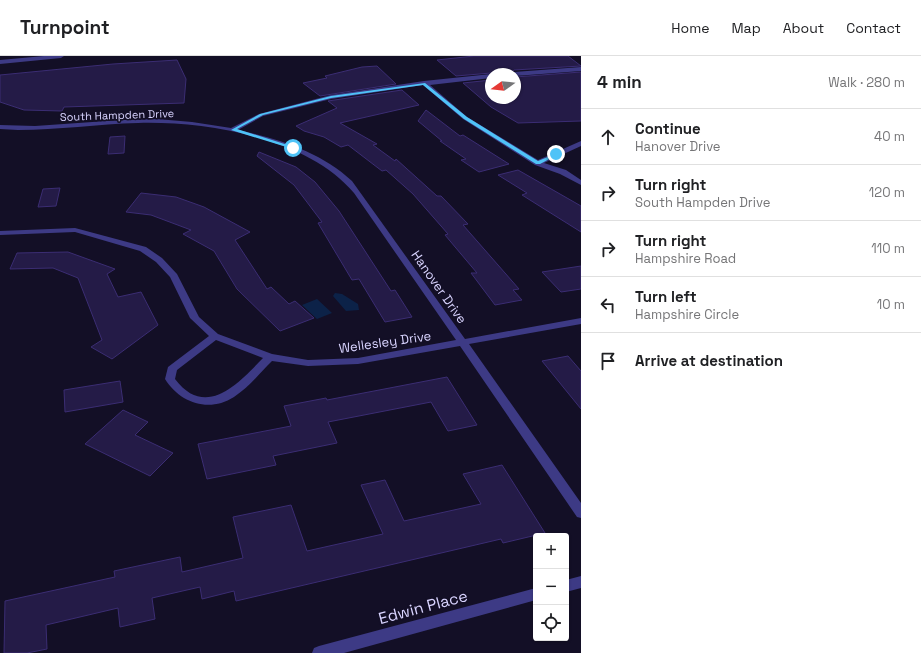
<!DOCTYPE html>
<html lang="en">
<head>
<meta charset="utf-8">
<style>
  :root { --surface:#fff; --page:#f2f2f2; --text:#202124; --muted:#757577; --line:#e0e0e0 }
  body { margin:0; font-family:"Space Grotesk",sans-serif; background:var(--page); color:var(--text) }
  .controls { position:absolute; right:12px; bottom:12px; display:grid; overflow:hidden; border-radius:4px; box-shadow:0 1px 3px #0004 }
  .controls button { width:36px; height:36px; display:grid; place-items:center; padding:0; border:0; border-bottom:1px solid var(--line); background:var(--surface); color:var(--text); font:20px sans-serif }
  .compass { position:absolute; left:485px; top:12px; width:36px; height:36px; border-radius:50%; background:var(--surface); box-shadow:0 1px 3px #0004; rotate:255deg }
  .stop { position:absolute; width:12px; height:12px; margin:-9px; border:3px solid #4fc3f7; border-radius:50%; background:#fff }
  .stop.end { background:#4fc3f7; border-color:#fff; box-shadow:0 1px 4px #0008 }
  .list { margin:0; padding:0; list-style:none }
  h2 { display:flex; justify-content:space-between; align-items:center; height:52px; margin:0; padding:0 16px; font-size:17px }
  h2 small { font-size:13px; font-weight:400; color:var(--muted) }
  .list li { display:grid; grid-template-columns:26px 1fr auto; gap:12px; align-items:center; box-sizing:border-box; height:56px; padding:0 16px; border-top:1px solid var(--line) }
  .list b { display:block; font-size:15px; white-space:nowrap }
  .list p { margin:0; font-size:13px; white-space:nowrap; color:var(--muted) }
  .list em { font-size:13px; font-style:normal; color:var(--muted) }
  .icon { flex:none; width:22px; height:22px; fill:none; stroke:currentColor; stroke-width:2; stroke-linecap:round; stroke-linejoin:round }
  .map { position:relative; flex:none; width:581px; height:597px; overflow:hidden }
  header { display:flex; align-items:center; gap:24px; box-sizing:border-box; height:56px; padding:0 20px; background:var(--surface); border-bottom:1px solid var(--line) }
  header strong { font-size:19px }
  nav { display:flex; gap:22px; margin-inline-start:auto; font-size:14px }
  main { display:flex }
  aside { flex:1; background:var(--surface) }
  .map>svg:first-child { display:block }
</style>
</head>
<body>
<header>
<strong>Turnpoint</strong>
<nav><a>Home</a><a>Map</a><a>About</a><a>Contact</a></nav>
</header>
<main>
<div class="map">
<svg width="581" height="597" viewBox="0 0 581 597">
  <rect width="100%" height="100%" fill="#130f26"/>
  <path fill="#0c2248" d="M335,237L342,238L358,248L359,254L346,255L333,240Z
    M317,243L332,257L317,263L302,249Z"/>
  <path fill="#241b47" stroke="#3b2d73" d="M474,0H568L581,10L514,14L510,18H492L491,17L456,20L437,4Z
    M177,4L186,23L184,47L64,51L62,55L24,54L0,46V19L113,8Z
    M377,10L396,28L320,40L303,27L327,22L325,20L362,11Z
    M581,16V65L518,67L491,51L463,27L491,24V42H515V21Z
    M402,34L419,49L340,67L377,88L373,89L395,105L396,103L437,140H441L468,168L463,169L519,233L513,234L522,244L495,249L471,217H477L445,179L448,178L413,138L386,114L382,115L348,89L341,91L324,81L304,75L296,70L337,52L328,45Z
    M426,54L460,80L463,79L509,108L479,116L461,104L466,103L440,85H442L418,65Z
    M125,80L124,97L108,98L110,81Z
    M259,96L296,111L315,126L339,155L391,235L395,234L412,261L385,266L359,223L352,224L318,167L322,166L294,129L257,100Z
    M518,114L581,150V176L522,139L527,137L498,119Z
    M60,132L56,150L38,151L43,133Z
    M141,137L176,141L204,151L250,176L235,184L267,233L271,231L289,248L295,245L314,262L280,275L237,233L214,195L183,178L191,174L151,159L126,156Z
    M68,196L115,213L107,218L118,241L141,236L158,269L112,303L91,291L102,284L78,222L53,212L10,213L17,197Z
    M581,210V233L561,236L542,216Z
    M568,300L581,315V353L542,305Z
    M447,321L477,369L448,375L431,346L328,366L337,387L273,400L276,409L207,423L198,388L291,370L284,350L326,342L327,344Z
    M120,325L123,346L65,356L64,334Z
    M123,354L148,366L135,379L173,397L150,420L85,388Z
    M502,409L545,477L503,487L501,483L236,545L234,535L202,543L200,531L152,542L155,563L120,571L118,552L46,569L47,593L27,597H4L5,545L115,521L114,515L180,501L182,516L243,502L233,461L291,449L307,495L383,478L361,429L385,424L404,465L481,448L463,418Z"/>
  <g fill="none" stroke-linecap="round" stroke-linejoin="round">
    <path fill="#3d3a85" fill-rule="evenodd" d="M44,0H64L61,2L0,8V4Z
      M581,11V15L515,20V18H511L514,16Z
      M491,18V22L430,29L467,61L538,104L581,85V90L544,107L566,114L581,124V129L560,118L535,109L463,63L423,29L331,43L263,60L238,74C279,83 321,96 352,125L465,283L581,262V268L469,288L581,447V462L577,461L460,290L358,308L308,310L272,305C260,317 249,331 234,341C209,357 180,347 165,323L168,311L209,280L190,262L170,221L156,206L140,195L75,176L0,179V175L75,172L146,191L162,202L177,218L199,261L218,278L272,298L308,304L358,302L456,284L354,137C308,82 207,65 138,67C98,68 58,74 18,74L0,73V69L35,70L121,64L157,63L192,66L231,72L259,58L331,39L424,25ZM216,284L263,302C239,327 206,364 175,323L177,314Z
      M581,520V532L566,536V524Z
      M536,532V544L344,597H312L314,592L319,590Z"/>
  </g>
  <path fill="#4fc3f7" d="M425,27L467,61L538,105L555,98H559L540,108H536L464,63L423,29L331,42L263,59L237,73L294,91L293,93L231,74L260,58L331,40Z"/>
  <g text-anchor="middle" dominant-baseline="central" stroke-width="3.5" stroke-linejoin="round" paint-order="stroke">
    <g font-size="11" fill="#d9d4ff" stroke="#130f26">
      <text transform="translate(117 59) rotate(-2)">South Hampden Drive</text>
    </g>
    <g font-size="13" fill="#d9d4ff" stroke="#130f26">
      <text transform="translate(439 231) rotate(55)">Hanover Drive</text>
      <text transform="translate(385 286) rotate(-8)">Wellesley Drive</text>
    </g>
    <g font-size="16" fill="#d9d4ff" stroke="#130f26">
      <text transform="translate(423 551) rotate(-15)">Edwin Place</text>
    </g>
  </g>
</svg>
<div class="controls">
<button>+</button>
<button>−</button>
<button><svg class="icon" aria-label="locate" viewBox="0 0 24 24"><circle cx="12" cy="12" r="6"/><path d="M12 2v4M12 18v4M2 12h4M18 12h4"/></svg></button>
</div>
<svg class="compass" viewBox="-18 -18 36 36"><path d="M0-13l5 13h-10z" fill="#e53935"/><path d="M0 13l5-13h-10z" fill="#757577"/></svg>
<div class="stop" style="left:293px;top:92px"></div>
<div class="stop end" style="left:556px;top:98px"></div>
</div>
<aside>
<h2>4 min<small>Walk · 280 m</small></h2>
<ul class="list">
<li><svg class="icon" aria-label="ahead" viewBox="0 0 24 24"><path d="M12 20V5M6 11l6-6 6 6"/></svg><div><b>Continue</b><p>Hanover Drive</p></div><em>40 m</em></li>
<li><svg class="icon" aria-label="right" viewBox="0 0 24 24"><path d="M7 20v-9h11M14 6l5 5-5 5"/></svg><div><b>Turn right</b><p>South Hampden Drive</p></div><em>120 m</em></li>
<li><svg class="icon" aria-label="right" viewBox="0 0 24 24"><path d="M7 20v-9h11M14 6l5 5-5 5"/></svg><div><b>Turn right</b><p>Hampshire Road</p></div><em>110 m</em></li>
<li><svg class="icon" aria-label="left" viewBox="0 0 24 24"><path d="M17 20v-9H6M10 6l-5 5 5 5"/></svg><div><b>Turn left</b><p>Hampshire Circle</p></div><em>10 m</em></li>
<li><svg class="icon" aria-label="arrive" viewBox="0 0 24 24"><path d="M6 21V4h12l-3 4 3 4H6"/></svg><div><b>Arrive at destination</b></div></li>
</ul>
</aside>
</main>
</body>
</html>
